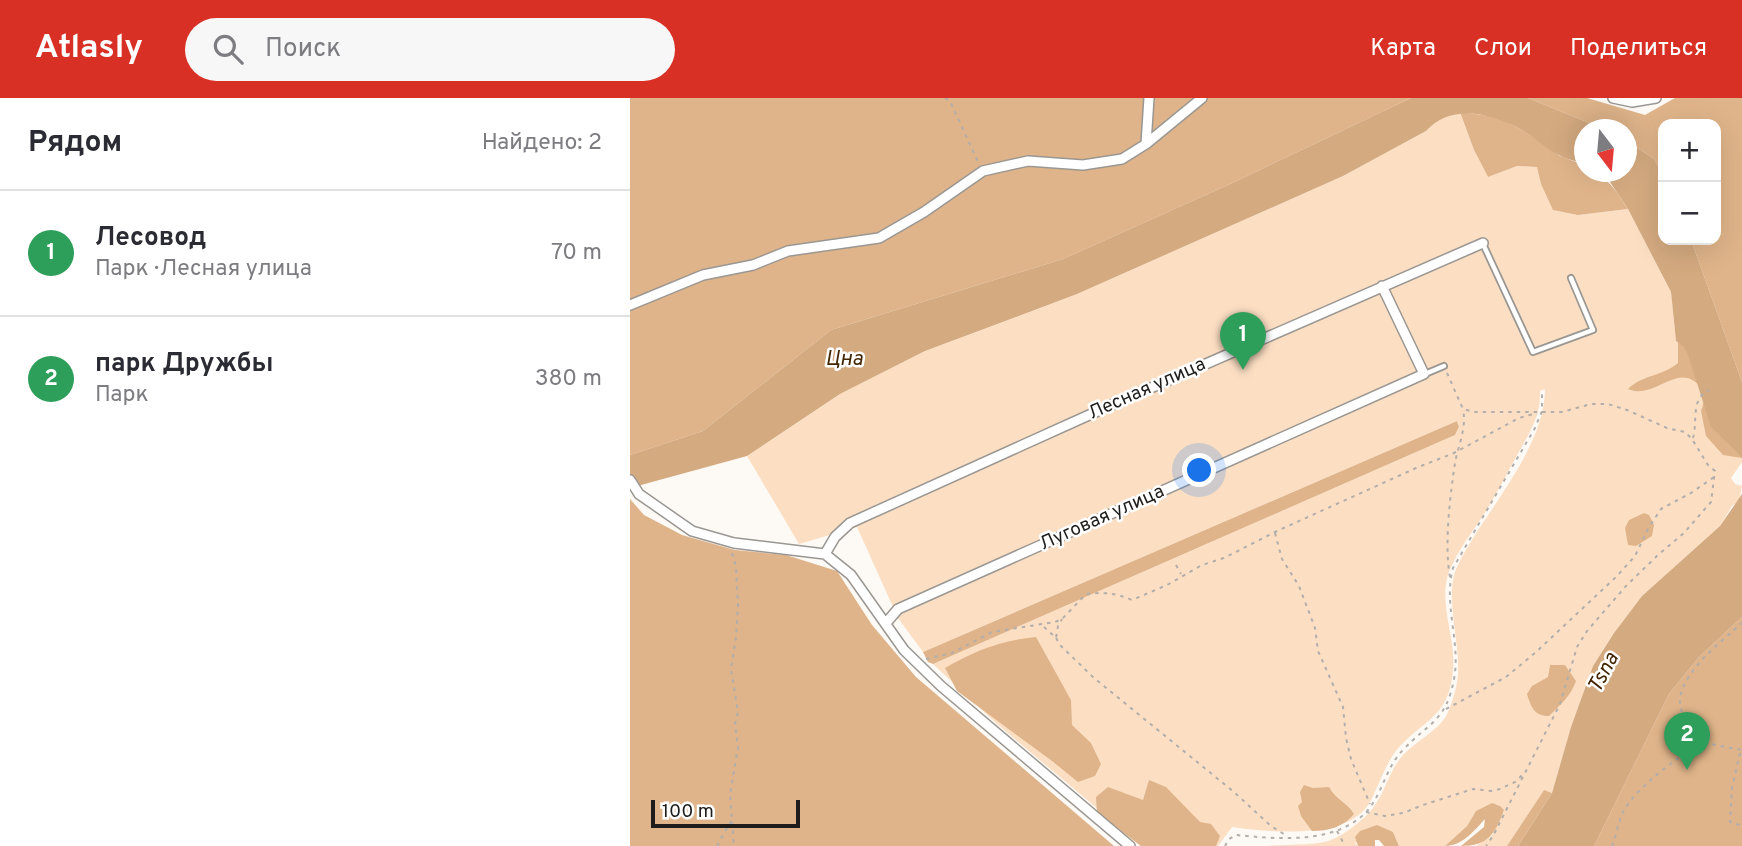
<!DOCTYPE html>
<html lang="ru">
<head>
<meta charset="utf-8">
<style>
  :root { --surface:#fff; --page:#f7f7f7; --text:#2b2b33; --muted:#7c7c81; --line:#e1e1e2; --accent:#d93025 }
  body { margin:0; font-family:Overpass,sans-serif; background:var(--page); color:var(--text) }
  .controls { position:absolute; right:21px; top:21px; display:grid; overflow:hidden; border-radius:14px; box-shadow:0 7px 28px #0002 }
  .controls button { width:63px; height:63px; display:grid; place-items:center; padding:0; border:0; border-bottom:2px solid var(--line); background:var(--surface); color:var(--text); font:35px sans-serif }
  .compass { position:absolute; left:944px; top:21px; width:63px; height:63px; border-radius:50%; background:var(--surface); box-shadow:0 7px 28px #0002; rotate:164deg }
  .scale { position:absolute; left:21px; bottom:18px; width:149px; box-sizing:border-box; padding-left:7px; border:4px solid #1e1d1b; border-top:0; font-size:19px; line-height:24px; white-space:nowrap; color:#1e1d1b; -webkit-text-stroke:5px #fff; paint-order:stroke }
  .you { position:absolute; left:570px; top:373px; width:24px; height:24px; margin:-18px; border:5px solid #fff; border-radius:50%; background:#1a73e8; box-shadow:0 0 0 10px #1a73e833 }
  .badge { display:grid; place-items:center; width:46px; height:46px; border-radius:50%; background:var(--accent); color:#fff; font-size:23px; font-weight:700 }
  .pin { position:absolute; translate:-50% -58px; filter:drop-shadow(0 2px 4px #0008) }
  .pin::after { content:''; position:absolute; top:37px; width:24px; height:21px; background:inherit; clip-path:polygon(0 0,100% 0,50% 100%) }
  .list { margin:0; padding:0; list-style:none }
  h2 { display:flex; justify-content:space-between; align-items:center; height:91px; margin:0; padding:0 28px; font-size:30px }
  h2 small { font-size:23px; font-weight:400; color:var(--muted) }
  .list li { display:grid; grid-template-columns:46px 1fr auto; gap:21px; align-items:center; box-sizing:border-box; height:126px; padding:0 28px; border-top:2px solid var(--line) }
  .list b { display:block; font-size:26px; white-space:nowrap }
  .list p { margin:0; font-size:23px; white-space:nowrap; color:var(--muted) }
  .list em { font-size:23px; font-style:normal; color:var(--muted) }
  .icon { flex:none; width:38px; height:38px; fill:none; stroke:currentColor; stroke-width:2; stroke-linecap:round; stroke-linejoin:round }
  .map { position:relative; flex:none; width:1112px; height:748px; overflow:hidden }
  header { display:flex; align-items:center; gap:42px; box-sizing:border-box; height:98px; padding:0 35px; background:var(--accent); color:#fff }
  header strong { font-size:33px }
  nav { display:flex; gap:38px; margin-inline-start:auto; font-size:24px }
  .search { width:490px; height:63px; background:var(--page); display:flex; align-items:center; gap:18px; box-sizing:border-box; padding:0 24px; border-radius:38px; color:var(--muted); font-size:26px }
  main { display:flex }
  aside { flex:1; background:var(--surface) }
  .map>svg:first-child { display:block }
</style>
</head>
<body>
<header>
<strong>Atlasly</strong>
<div class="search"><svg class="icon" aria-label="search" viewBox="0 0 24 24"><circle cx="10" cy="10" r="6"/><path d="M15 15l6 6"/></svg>Поиск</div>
<nav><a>Карта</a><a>Слои</a><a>Поделиться</a></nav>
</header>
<main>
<aside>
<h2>Рядом<small>Найдено: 2</small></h2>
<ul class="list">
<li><span class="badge" style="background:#2e9e5b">1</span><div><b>Лесовод</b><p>Парк · Лесная улица</p></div><em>70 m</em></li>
<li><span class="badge" style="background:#2e9e5b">2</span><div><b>парк Дружбы</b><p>Парк</p></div><em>380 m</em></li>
</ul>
</aside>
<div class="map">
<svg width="1112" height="748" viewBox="0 0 1112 748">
  <rect width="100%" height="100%" fill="#fdf9f5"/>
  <path fill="#fcdfc3" d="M830,14L844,52L858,79L887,68L908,69L911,86L948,117L998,111L1041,194L1046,243L1053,248L1057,254L1081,329L1112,359V364L1101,380L1105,386L1112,388L1109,403L1102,408L1090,428L1012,498L984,535L963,568L941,629L922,695L914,692L877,748H846L862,737L874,712L846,713L837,728L815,748H769L763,734L725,745L728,748H638C655,746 686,748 701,742C715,736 734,722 743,710C756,693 759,671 775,655C787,643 805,634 815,620C820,612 825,595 827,585C833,550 813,499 827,469C852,416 915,352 915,291L910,293C911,317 901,332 890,352C879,371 870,390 859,408C847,428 832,446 822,467C805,500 826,536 823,571C820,616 798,620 771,647C754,665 750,688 738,707C716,742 636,734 602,729L588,748H512L367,626L303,566L825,337L829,329L827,323L293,554L268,520L227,429L169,446L117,358L210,296L295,253L447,196L713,78L796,33L804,23Z"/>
  <path fill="#dfb48a" d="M0,0H781L598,87L433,161L201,232L73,333L0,357Z
    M898,0H957L1015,17L1045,0H1112V284L1061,142H1086V26H1033V76L1024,61L997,43L996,32L974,31Z
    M830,14L867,19L894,33L930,58L954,67V74C977,74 987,95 998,111L948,117L923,112L911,86L907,69L887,68L858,79L844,52Z
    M1054,241L1112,330V360L1093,357L1076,338L1071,313L1076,297C1051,255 1028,304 998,291C1012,277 1033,278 1048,265V242Z
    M827,323L829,329L825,337L303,566L298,564L293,554Z
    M0,401L14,417L52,437L105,452L156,457L207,473L242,527L286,579L484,748H0Z
    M1014,415L1019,417L1024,427L1022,438L1006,448L998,447L995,430L999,422Z
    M1112,519V748H964L1039,596L1069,559Z
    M406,539L441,602L442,627L461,645L471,666L465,678L448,684L422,663L327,593L315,570C344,553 372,542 406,539Z
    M920,567H935L946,583C941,598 930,607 919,618C904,618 901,609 897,596L902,588L918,579Z
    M519,682L536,689L570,724L581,726L590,738L586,748H511L467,715L466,699L478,689L513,702Z
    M674,687L683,690L699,689C707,703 717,704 724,716C713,729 699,733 682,733L671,718L668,708L672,704L670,694Z
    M914,692L922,695L888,748H877Z
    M862,705L870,708L874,712C865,736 858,748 831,748L854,729L855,721C844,733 832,748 815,748L837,728L846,713Z
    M747,727L763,734L769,748H754L749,742H745V748H728L725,739L730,733Z"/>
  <path fill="#d4aa80" d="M781,0H898L974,31L954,32V67C946,62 937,62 929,57C916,51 905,40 892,32C864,16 821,4 796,33L713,78L447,196L295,253L210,296L117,358L0,390V357L73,333L201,232L433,161L598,87Z
    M997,43L1024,61L1033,76V142H1061L1112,284V359L1081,329L1057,254L1053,248L1046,243L1041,194L998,111L980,84L964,74H996Z
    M1112,396V519L1069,559L1039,596L964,748H888L922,695L941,629L963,568L984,535L1012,498L1090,428Z"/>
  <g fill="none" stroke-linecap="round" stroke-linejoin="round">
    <defs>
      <path id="service" d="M853,146L903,254L963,232L941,180
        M795,276L814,268"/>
      <path id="minor" d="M983,0L1002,4L1026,0
        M516,46L572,0
        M0,207L73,177L123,167L158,153L249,140L294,114L353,73L398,63L453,67L492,61L516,46L519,0
        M0,382L9,396L62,433L104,445L195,456L221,477L274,552L311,588L500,748
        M195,456L205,439L220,425L468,313L853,145
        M256,525L268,511L794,276L752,188"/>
    </defs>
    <use href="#service" stroke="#9a9793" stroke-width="8"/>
    <use href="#minor" stroke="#9a9793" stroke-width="12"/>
    <path stroke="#b1aeab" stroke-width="2" stroke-dasharray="3.5 5" stroke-linecap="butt" d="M315,0L320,3L349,66
      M817,275L833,311L844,314H932L961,306H978L997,312L1037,330L1055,334L1062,341L1078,367L1085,373L1081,404L1054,435L1028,457L996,488L957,533L947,549L930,606L863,738L856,748
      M1063,340C1068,323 1060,301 1079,292
      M645,435L652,461L669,488L685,530L688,553L713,609L716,640L721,661L740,706
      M102,455L106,468L108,508L106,539L101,571L108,614L105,626L108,649L100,697L104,748
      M546,467L551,476
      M820,479C814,447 820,398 825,365C828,348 837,329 833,312
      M414,529L426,540L428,528L432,521
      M426,540L431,548L464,580L604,694L641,728L657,738
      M296,561L322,555L362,534L425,524L432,521L456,496C474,494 486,495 502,502L537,487L572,467L594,460L645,434L786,370L824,355L889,320L907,315
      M816,611L876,579L905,555L986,479L1005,458L1019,429L1031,411L1061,395L1084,379
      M1070,642C1068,626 1055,625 1051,611C1042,581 1092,543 1112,525
      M1110,655L1102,690L1100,724L1112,728
      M736,714L755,718L773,715L793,707L843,691L862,693L870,691L887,683L892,677
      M707,733L715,748
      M87,748L101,723
      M595,748L599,741L606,737C648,741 707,747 738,712C753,694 756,669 773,652C799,624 816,624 824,581C831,544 813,507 823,470L905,330L912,313V292
      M982,748C986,738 988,726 992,716C1008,686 1044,664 1070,644L1112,652"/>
    <use href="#service" stroke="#fff" stroke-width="4.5"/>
    <use href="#minor" stroke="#fff" stroke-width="9"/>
  </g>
  <g text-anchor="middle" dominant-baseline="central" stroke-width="5" stroke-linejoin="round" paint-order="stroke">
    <g font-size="19" fill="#1e1d1b" stroke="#fff">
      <text transform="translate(517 291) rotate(-24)">Лесная улица</text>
      <text transform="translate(472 420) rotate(-24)">Луговая улица</text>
    </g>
    <g font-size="21" font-style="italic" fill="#422603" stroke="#fff">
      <text x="214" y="261">Цна</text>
      <text transform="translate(974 575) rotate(-62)">Tsna</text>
    </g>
  </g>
</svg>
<div class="controls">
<button>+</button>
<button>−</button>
</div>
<svg class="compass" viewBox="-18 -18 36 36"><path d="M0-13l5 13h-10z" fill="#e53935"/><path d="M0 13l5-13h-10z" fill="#7c7c81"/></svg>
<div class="scale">100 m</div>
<div class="you"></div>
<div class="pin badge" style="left:613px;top:272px;background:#2e9e5b">1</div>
<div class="pin badge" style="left:1057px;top:672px;background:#2e9e5b">2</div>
</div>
</main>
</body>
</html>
